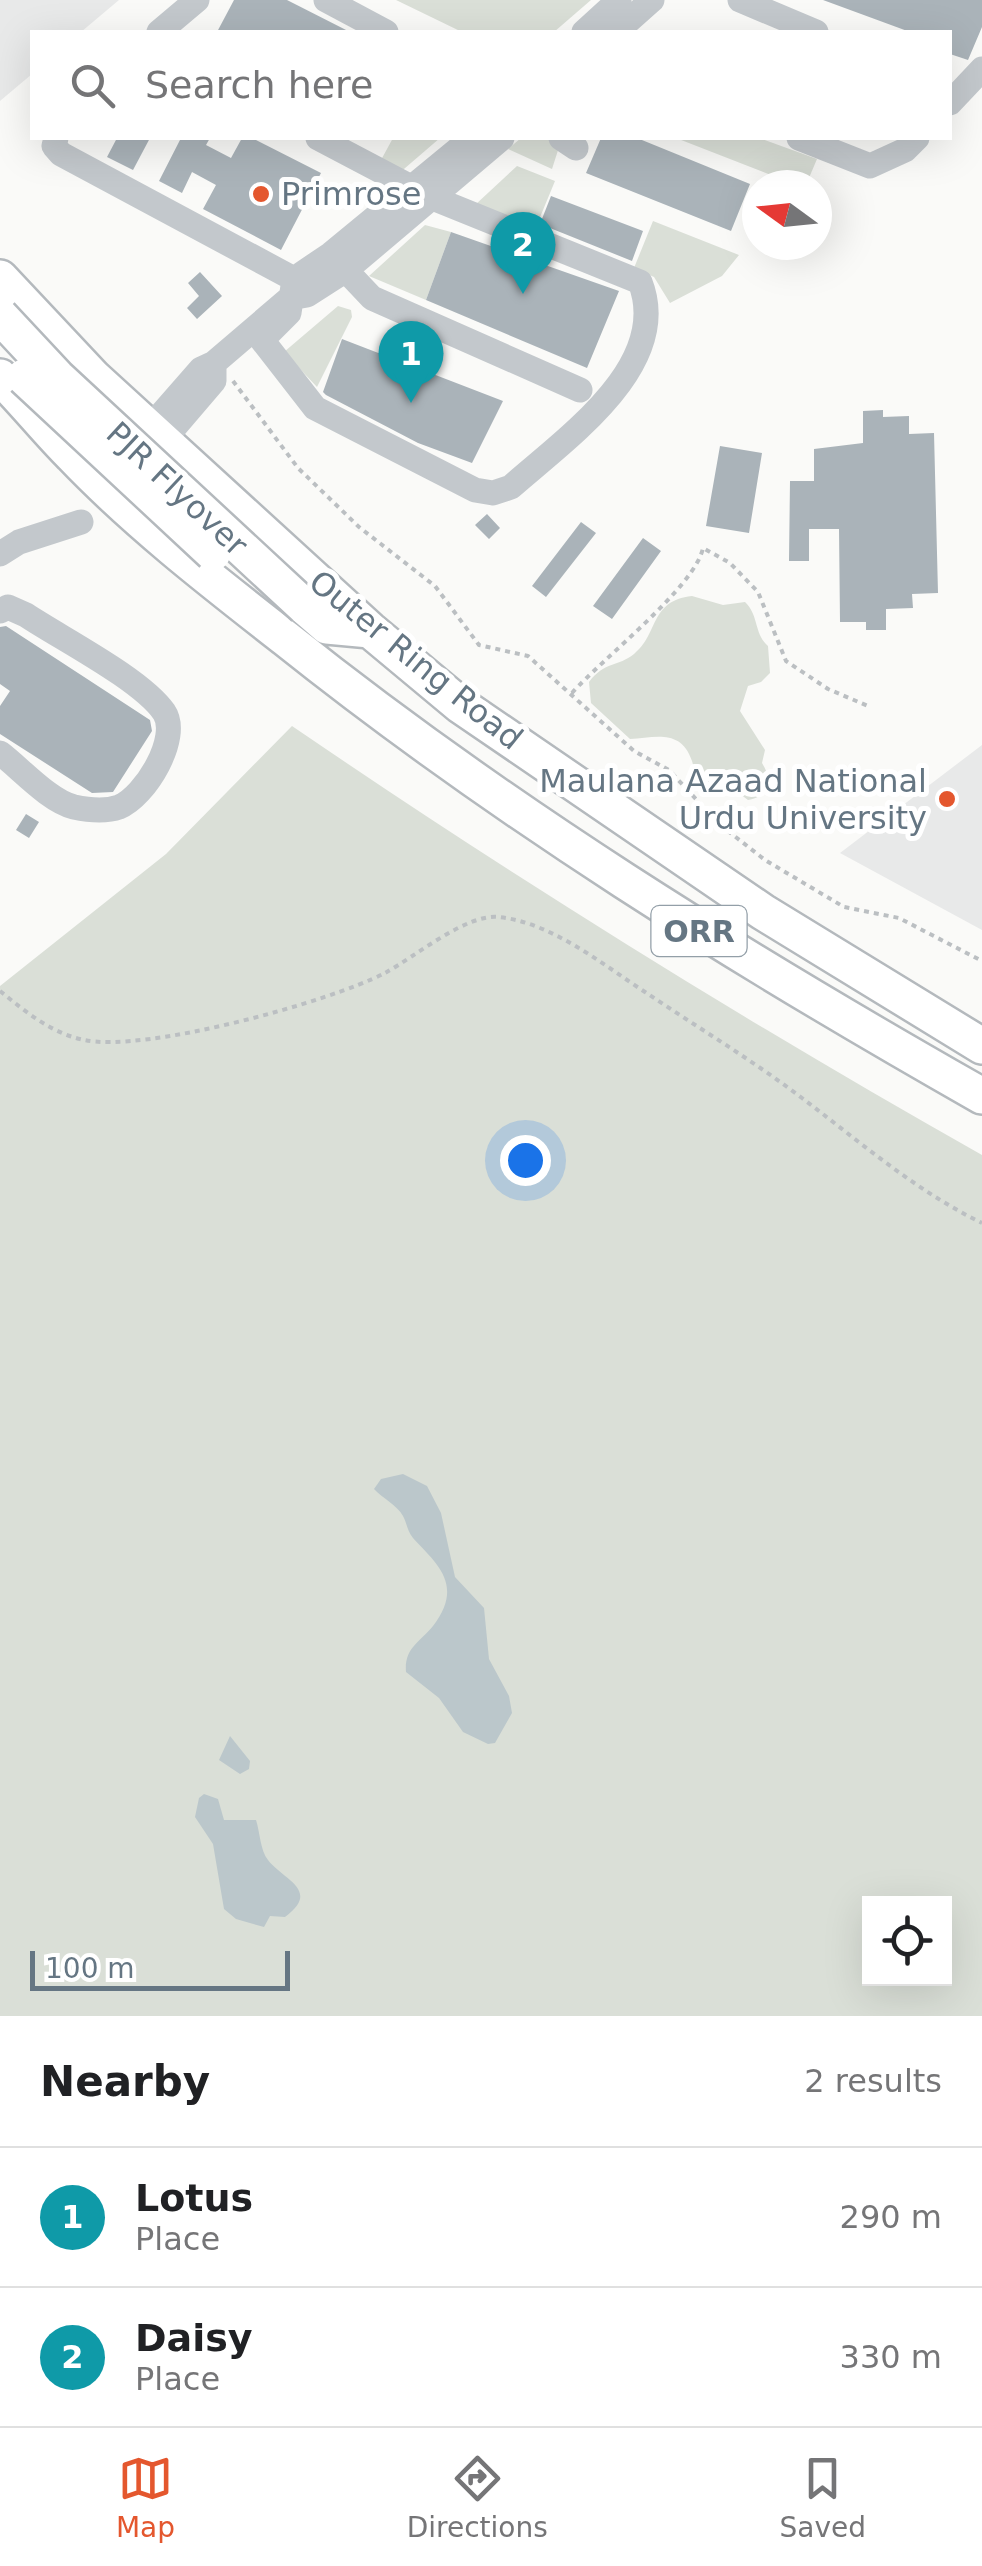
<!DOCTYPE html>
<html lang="en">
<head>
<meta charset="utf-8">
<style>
  :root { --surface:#fff; --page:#f6f6f6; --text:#202124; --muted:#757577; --line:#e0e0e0; --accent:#e4572e }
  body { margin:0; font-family:"DejaVu Sans",sans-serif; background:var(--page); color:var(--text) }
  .controls { position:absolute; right:30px; bottom:30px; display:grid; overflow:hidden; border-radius:0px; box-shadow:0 10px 40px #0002 }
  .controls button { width:90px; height:90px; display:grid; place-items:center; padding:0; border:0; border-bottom:2px solid var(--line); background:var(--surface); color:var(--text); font:50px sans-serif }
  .compass { position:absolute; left:742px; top:170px; width:90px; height:90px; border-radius:50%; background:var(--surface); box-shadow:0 10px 40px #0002; rotate:285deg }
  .scale { position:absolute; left:30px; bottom:25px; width:260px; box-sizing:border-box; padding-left:10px; border:5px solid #657683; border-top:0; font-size:28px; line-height:35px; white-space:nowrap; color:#657683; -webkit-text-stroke:8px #fff; paint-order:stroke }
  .you { position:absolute; left:525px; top:1160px; width:35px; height:35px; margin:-25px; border:8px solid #fff; border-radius:50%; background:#1a73e8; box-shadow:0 0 0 15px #1a73e833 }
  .badge { display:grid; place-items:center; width:65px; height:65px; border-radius:50%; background:var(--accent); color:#fff; font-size:32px; font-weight:700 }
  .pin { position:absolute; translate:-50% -82px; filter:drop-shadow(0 2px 5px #0008) }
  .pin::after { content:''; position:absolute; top:52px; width:35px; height:30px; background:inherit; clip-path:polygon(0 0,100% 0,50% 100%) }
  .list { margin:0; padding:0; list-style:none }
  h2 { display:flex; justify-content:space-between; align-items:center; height:130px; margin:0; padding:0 40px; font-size:42px }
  h2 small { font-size:32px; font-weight:400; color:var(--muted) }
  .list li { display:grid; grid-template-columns:65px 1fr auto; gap:30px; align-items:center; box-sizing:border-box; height:140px; padding:0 40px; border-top:2px solid var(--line) }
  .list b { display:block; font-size:38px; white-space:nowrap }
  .list p { margin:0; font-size:32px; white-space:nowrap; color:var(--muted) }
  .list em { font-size:32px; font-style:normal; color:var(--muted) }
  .icon { flex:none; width:55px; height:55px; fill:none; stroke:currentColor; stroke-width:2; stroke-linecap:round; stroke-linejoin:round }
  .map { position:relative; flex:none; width:982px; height:2016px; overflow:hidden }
  .search { position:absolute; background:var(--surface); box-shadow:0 10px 40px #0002; left:30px; right:30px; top:30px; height:110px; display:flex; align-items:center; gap:25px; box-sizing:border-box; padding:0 35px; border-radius:0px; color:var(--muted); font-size:38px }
  .sheet { height:410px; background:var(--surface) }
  nav { display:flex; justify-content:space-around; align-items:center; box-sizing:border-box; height:140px; border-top:2px solid var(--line); background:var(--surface); font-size:28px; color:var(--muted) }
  nav a { display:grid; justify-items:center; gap:5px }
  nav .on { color:var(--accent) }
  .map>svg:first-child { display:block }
</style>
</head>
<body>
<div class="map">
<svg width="982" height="2016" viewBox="0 0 982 2016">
  <rect width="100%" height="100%" fill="#fafaf8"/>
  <path fill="#e8e9e9" d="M0,0H119L81,32H32V74L0,101Z
    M982,745V930L840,853Z"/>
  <path fill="#dadfd7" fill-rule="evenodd" d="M396,0H591L554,32H462Z
    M393,138H440L390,181L375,171Z
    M521,138H551L560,144L552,169L508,149Z
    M676,138H759L817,159L806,185H797Z
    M517,166L555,181L536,227L475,205Z
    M653,221L739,255L722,276L670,303L654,277L634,268Z
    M425,225L451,232L426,300L369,276Z
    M338,306L351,310L352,317L317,387L284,352Z
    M692,596L723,605L745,602C759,615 754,634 768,646L770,673L761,682L748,686L740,711L765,750L762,763C773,780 770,796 748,800L724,782H702C693,773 695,771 692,761C681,728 654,738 630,739L591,703L589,682C605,661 618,667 634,654C659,634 649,601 692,596Z
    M292,726C516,879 746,1022 982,1155V2016H0V986L166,854ZM870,1904H944V1979H870Z"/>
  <path fill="#bbc7cb" d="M403,1474L427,1486L441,1513L455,1577L484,1608L489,1659L509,1696L512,1713L495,1743L488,1744L463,1732L439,1698L406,1672C404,1648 420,1642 433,1626C464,1585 438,1565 413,1538C407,1531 407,1523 403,1516C397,1505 382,1498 374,1489L381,1479Z
    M230,1736L250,1761L249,1769L240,1774L219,1760Z
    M204,1794L218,1799L224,1820H256C260,1832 260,1850 268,1860C282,1879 322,1890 285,1917L270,1916L264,1927L236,1919L224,1909L213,1844L195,1817L199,1798Z"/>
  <path fill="#aab3b9" d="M234,0H287L350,32H217Z
    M823,0H982V27L968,60L950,54V32H910Z
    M117,138H150L133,170L107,157Z
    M181,138H210L206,145L231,158L242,138H252L321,173L281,250L203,209L216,185L192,172L182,193L159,181Z
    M601,138H637L750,184L731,231L586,173Z
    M551,196L643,231L632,261L540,224Z
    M451,232L619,291L587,368L426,300Z
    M200,272L222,296L197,319L187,308L199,296L188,283Z
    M342,339L503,401L472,463L418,443L326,395L323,392Z
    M883,410V417L909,416V434L934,433L938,593L912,594L913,608L886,609V630H866V622H840L839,529H809V561H789L790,481H814V449L863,443V411Z
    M720,446L762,453L749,533L706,526Z
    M487,514L500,528L489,539L475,525Z
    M581,522L596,533L546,597L532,586Z
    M643,538L661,551L612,619L593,606Z
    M6,626L150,720L152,731L113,792L92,793L0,734V706L10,691L0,684V627Z
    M26,814L39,822L29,838L16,830Z"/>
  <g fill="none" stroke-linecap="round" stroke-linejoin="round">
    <defs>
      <path id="highway" d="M0,278L93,377L370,630L460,705L763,912L982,1046
        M0,377C25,402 47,430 72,455C136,522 212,581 285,638C504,813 739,958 982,1096
        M305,607L327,626L370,630"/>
    </defs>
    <use href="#highway" stroke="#b4b9bd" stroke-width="40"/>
    <path stroke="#bbbfc2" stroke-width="4" stroke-dasharray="5 5" stroke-linecap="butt" d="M233,381L298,468L359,527L435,586L479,645L528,656L634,751L669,770L719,824L765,860L844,907L899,918L982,961
      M572,693C603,658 695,587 703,548L730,563L758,592L786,661L828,689L868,706
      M0,991C26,1012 51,1033 84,1040C145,1053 329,1002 385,973C416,956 466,914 498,917C551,922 602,964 645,992C697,1027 752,1060 802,1098C860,1142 916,1191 982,1223"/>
    <path stroke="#c3c8cc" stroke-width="25" d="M326,0L386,32
      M740,0L816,32
      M159,32L197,0
      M584,32L619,0
      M616,32L652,0
      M950,103L982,69
      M56,138L54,146L61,154L294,279
      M318,138L430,197L640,282C673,365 565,439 511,487L493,493L475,490L315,408L262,340L289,313L294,279L331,254L472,138
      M561,138L576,148
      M799,138L870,166L905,150L917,138
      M336,260L372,298L580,390
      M214,363V381L173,429L161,430L159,417L201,369L214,363L290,298L307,295L346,270L502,138
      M0,554L19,542L81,522
      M0,611L8,607L26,615C62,639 141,679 164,712C181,737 145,797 119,807C105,812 88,810 74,807C49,801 20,768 0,753"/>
    <use href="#highway" stroke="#fff" stroke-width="35"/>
    <defs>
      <path id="highway-bridge" d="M0,316L57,377L305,607
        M24,377L213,553"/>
    </defs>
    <use href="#highway-bridge" stroke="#b4b9bd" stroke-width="40" stroke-linecap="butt"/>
    <use href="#highway-bridge" stroke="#fff" stroke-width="35"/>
  </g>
  <g fill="#e4572e" stroke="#fff" stroke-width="4">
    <circle cx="261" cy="194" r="10"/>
    <circle cx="947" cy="799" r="10"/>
  </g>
  <g text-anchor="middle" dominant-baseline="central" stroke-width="10" stroke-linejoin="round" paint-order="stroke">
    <rect fill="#fff" stroke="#939fa8" stroke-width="2.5" x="651.5" y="906" width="95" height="50" rx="8"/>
    <g font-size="30" font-weight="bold" fill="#657683">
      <text x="699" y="931">ORR</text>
    </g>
    <g font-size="32" fill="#657683" stroke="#fff" text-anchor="start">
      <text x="281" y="194">Primrose</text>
      <text x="927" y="781" text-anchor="end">Maulana Azaad National<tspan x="927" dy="37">Urdu University</tspan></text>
    </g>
    <g font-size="32" fill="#657683" stroke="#fff">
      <text transform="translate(177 489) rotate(43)">PJR Flyover</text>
      <text transform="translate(416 660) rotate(39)">Outer Ring Road</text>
    </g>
  </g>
</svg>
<div class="controls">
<button><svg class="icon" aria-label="locate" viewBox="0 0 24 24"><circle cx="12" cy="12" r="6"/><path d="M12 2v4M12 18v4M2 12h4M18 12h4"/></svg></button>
</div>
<svg class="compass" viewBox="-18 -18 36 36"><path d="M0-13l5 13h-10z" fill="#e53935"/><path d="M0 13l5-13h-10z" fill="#757577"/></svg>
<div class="scale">100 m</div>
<div class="you"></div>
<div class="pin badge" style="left:411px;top:403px;background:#0f9aa8">1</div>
<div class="pin badge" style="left:523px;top:294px;background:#0f9aa8">2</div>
<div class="search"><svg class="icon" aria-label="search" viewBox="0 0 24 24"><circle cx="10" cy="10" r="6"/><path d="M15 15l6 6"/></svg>Search here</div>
</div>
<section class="sheet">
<h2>Nearby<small>2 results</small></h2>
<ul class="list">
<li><span class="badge" style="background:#0f9aa8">1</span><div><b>Lotus</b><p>Place</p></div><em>290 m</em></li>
<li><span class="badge" style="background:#0f9aa8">2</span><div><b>Daisy</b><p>Place</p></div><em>330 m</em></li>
</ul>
</section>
<nav>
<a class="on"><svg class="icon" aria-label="map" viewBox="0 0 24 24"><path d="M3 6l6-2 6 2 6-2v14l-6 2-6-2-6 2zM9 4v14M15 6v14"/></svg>Map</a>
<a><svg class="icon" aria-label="directions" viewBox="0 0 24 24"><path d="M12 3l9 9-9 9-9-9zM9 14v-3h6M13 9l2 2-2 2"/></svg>Directions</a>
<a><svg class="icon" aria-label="saved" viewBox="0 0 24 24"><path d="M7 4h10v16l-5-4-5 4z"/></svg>Saved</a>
</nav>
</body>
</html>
